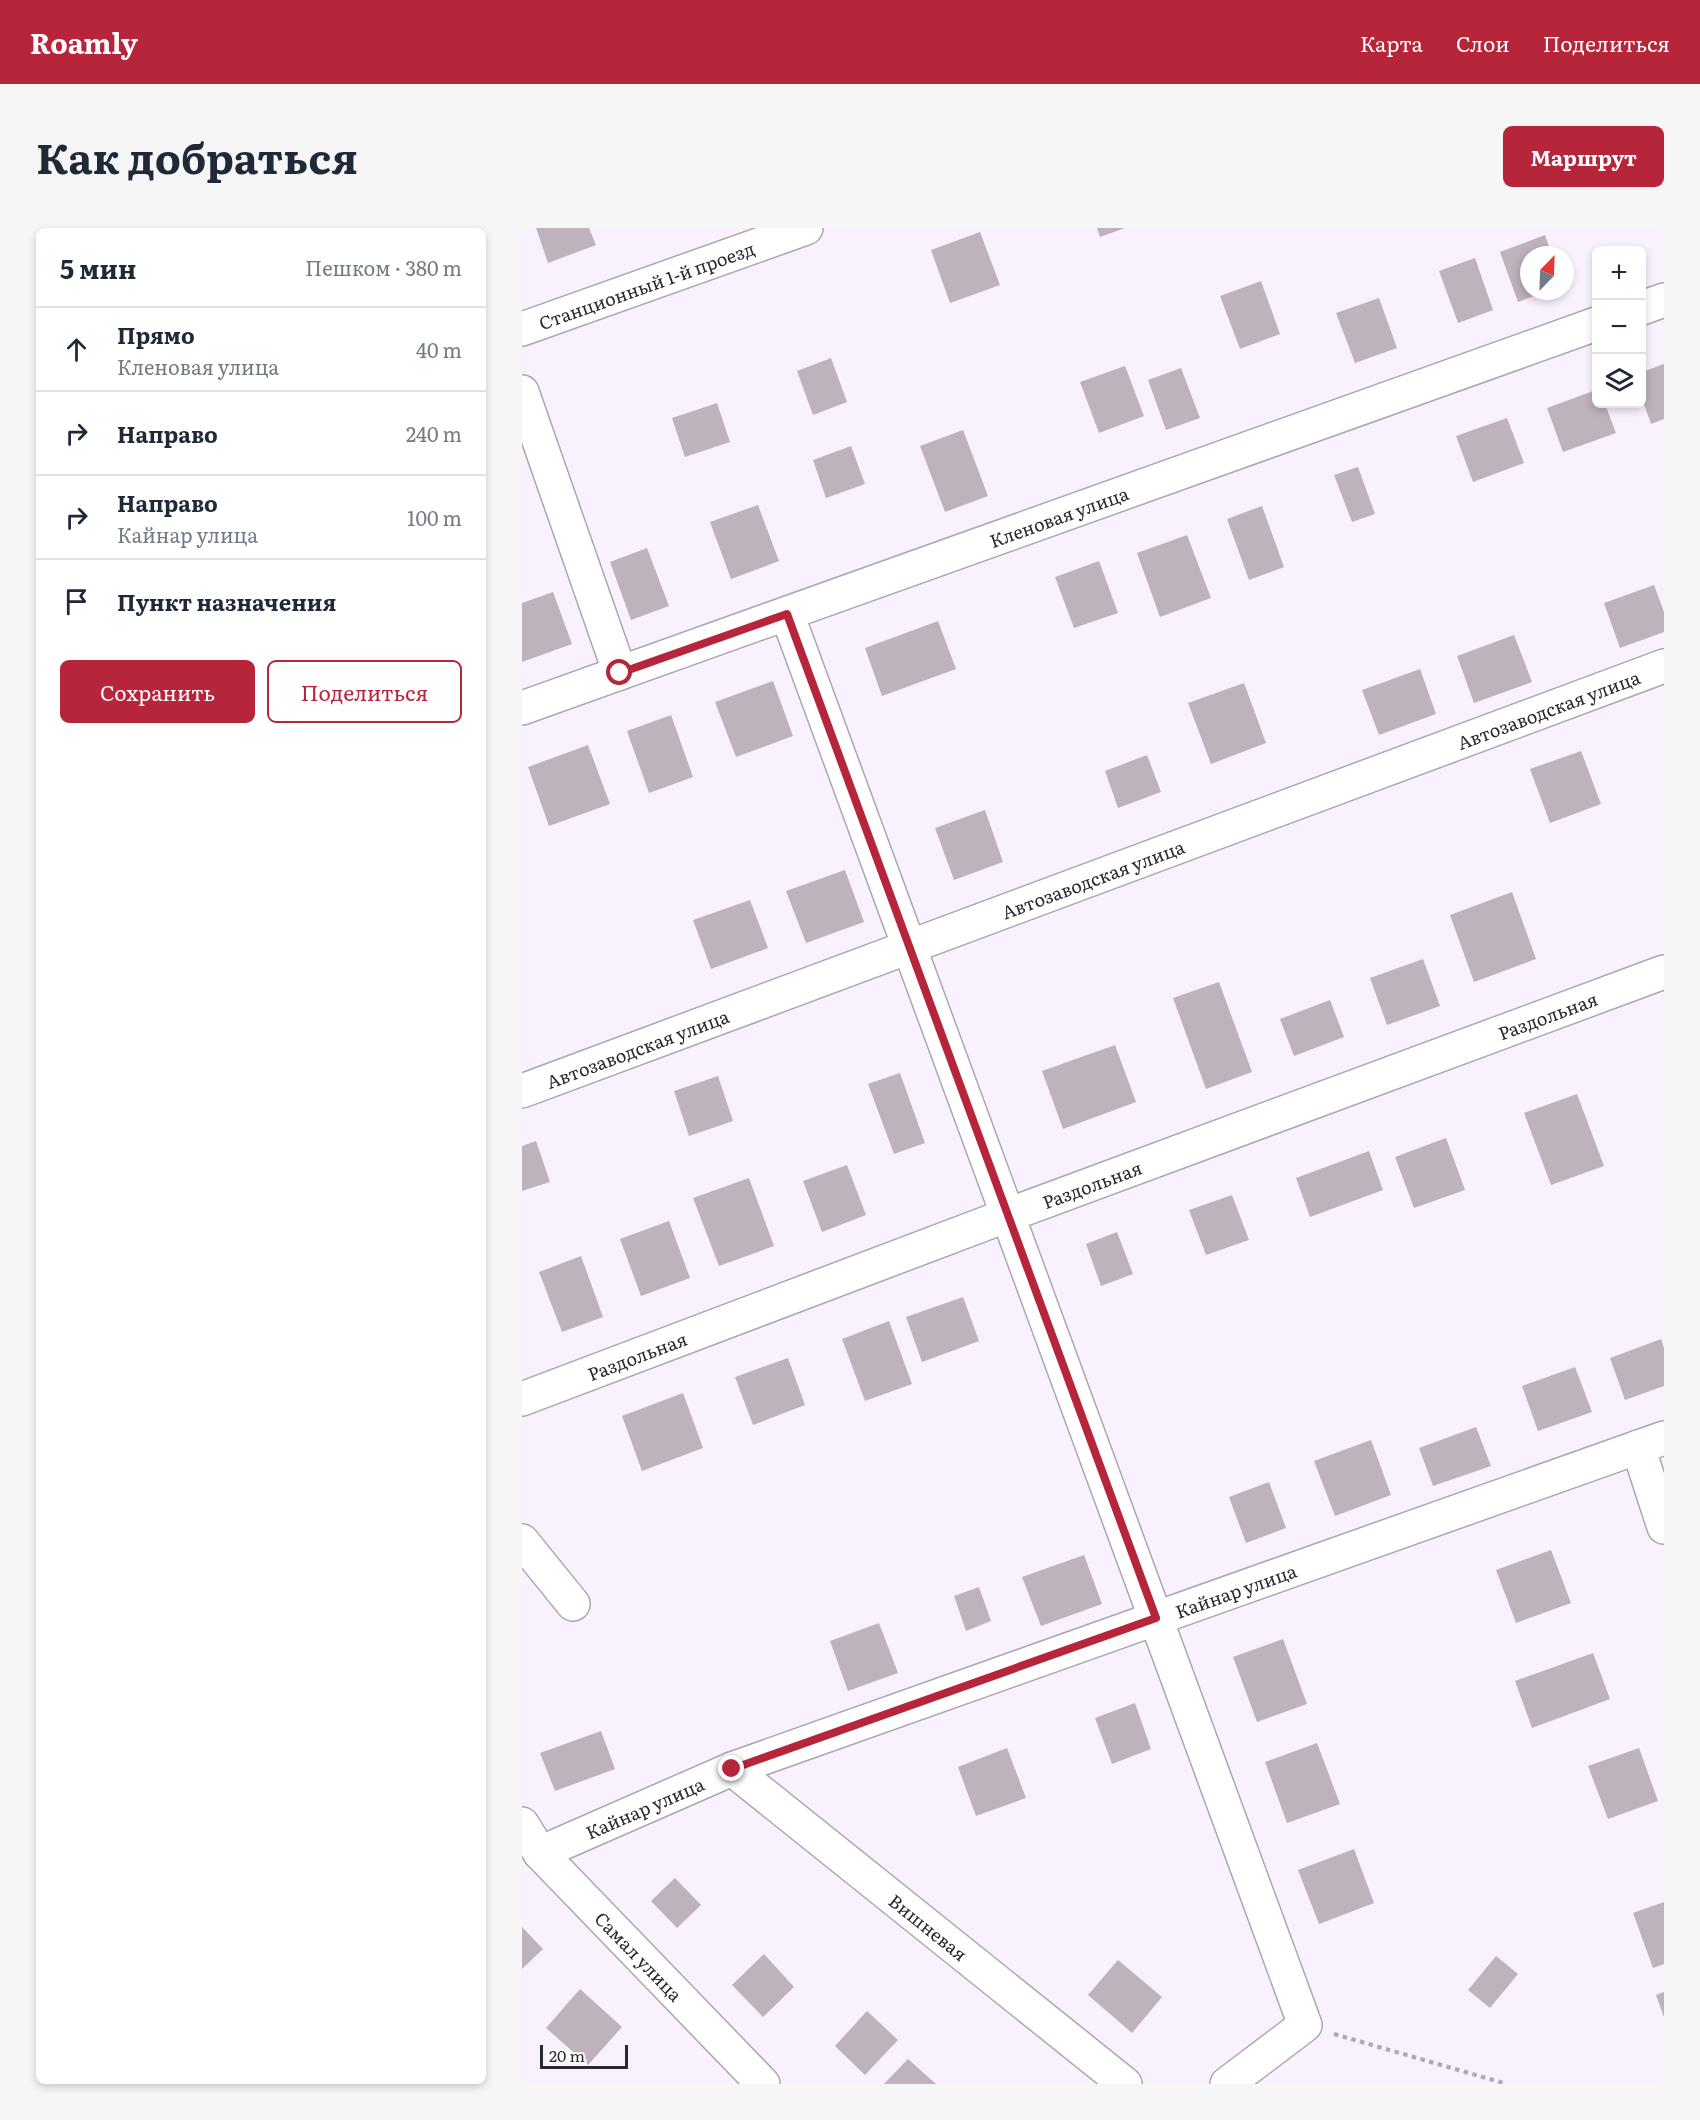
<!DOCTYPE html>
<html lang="ru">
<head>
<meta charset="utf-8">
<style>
  :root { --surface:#fff; --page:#f6f6f7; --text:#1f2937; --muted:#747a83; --line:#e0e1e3; --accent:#b7253b }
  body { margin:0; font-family:Literata,serif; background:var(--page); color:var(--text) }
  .controls { position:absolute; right:18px; top:18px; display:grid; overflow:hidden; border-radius:9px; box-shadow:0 3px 9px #0003 }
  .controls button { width:54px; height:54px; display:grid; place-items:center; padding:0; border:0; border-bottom:2px solid var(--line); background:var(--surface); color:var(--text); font:30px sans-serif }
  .compass { position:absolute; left:998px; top:18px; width:54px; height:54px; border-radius:50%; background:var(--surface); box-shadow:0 3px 9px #0003; rotate:23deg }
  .scale { position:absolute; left:18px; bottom:15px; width:88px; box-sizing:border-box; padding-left:6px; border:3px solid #2c292e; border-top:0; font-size:16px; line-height:21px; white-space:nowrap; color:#2c292e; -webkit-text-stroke:4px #fff; paint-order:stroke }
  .stop { position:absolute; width:18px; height:18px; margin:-14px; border:4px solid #b7253b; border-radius:50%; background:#fff }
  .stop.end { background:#b7253b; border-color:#fff; box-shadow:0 2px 6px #0008 }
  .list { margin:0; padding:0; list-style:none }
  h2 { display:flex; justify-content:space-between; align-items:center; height:78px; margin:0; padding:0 24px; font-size:26px }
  h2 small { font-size:20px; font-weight:400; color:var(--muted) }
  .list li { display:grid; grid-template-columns:39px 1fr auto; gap:18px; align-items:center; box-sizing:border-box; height:84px; padding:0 24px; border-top:2px solid var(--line) }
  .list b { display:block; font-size:22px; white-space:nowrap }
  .list p { margin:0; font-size:20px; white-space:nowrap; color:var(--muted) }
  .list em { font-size:20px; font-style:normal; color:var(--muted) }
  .actions { display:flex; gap:12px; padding:18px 24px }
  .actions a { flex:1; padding:14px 0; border:2px solid var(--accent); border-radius:9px; text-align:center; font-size:21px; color:var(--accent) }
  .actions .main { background:var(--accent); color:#fff }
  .icon { flex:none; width:33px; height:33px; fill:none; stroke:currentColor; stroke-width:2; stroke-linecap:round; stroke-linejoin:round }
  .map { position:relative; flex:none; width:1142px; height:1856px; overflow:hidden; border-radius:9px }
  header { display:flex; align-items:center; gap:36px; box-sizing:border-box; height:84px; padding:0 30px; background:var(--accent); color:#fff }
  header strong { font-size:28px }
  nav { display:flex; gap:33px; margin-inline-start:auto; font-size:21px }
  .intro { display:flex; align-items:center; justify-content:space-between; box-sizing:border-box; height:144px; padding:0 36px }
  h1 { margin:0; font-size:42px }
  .button { padding:15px 27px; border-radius:9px; background:var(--accent); color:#fff; font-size:21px; font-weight:700 }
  main { display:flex; gap:36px; padding:0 36px }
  aside { flex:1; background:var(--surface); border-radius:9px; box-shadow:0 3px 9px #0003 }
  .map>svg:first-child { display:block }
</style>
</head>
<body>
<header>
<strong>Roamly</strong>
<nav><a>Карта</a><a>Слои</a><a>Поделиться</a></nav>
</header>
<div class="intro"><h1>Как добраться</h1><a class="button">Маршрут</a></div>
<main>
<aside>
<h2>5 мин<small>Пешком · 380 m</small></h2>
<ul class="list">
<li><svg class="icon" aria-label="ahead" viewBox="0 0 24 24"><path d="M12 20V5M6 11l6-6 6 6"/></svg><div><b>Прямо</b><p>Кленовая улица</p></div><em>40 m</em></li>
<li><svg class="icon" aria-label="right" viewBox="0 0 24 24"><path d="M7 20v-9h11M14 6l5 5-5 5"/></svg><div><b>Направо</b></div><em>240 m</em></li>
<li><svg class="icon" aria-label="right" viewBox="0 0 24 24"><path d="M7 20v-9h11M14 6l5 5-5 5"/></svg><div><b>Направо</b><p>Кайнар улица</p></div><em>100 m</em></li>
<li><svg class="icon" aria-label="arrive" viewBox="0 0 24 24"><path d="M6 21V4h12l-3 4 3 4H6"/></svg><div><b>Пункт назначения</b></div></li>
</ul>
<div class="actions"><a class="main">Сохранить</a><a>Поделиться</a></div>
</aside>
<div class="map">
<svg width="1142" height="1856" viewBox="0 0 1142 1856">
  <rect width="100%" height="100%" fill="#f9f1fd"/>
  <path fill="#beb2bd" d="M14,0H67L74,17L26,35Z
    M575,0H603L578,9Z
    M458,4L478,57L428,75L409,22Z
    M1023,7L1030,27H1007V63H1026L996,74L978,24Z
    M953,30L971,82L936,95L917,43Z
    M739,53L758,106L718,121L698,68Z
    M857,70L875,120L833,135L814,85Z
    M309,130L325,174L291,187L275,143Z
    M1142,136V191L1129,196L1120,171V144Z
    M603,138L622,188L577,205L558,154Z
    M659,140L678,190L644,202L626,152Z
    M1074,162V176H1083L1094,205L1041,224L1025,180Z
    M195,175L208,214L163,229L150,190Z
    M985,190L1002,235L951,254L934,208Z
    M441,202L466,268L423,284L398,218Z
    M329,218L343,256L304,270L291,232Z
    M836,239L853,286L830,294L812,247Z
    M236,277L257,333L209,351L188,294Z
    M740,278L762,339L727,352L705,291Z
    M665,307L689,370L638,389L615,325Z
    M125,320L147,378L109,392L88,334Z
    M577,333L596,385L552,400L533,349Z
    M1132,357L1142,384V404L1098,420L1082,375Z
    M31,364L50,416L0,434V375Z
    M416,393L434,441L360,468L343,420Z
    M992,407L1010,454L952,475L935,428Z
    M898,441L914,486L857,507L840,462Z
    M251,453L271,508L214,529L193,474Z
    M722,455L744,515L689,536L666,475Z
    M149,487L171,549L127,565L105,503Z
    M66,517L88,576L27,598L6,539Z
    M1059,523L1079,576L1028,595L1008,541Z
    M625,527L639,564L596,580L583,543Z
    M463,582L481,634L432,652L413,600Z
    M323,642L342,694L284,715L264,663Z
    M990,664L1014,731L952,754L928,687Z
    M228,672L246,720L189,741L171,692Z
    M901,731L918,778L865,797L848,750Z
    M697,754L730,844L684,861L651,770Z
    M808,772L822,809L772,828L758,791Z
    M593,817L614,874L541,901L520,843Z
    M378,845L403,915L372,926L346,856Z
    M196,848L211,893L167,908L152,863Z
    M1055,866L1082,938L1029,957L1002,885Z
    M924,910L943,962L892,980L873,929Z
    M14,913L28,954L0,963V918Z
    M847,923L861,962L788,989L774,950Z
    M325,937L344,987L300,1004L281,953Z
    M227,950L252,1018L197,1038L171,970Z
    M710,967L727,1012L684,1027L667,982Z
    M147,993L168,1050L119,1068L98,1011Z
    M595,1004L611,1046L579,1058L564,1016Z
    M59,1028L81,1089L40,1104L17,1044Z
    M441,1069L457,1113L400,1134L384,1089Z
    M367,1093L390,1156L343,1173L320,1111Z
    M1139,1111L1142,1120V1158L1103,1172L1088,1130Z
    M266,1130L283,1177L231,1197L213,1149Z
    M1053,1139L1070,1184L1016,1203L1000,1158Z
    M161,1165L181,1220L120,1243L100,1188Z
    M954,1199L969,1238L911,1258L897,1220Z
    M849,1212L869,1267L813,1288L792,1233Z
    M747,1254L764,1300L724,1315L707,1269Z
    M1029,1322L1049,1375L994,1395L974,1342Z
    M562,1327L580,1376L519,1398L500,1349Z
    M457,1359L469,1393L444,1403L432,1368Z
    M357,1395L376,1445L326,1463L308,1413Z
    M761,1411L785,1476L735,1494L711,1429Z
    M1071,1425L1088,1471L1010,1500L993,1453Z
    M613,1475L629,1521L590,1536L573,1490Z
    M79,1503L93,1541L33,1563L18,1525Z
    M795,1515L818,1576L765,1595L743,1534Z
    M485,1520L504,1570L454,1588L436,1539Z
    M1117,1520L1136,1573L1086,1591L1066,1538Z
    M832,1621L852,1675L797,1696L776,1642Z
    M153,1650L179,1677L155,1700L129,1673Z
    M1142,1674V1736L1131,1740L1111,1685Z
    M0,1699L21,1721L0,1741Z
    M242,1726L272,1759L241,1789L210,1757Z
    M974,1728L996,1746L968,1780L946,1762Z
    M596,1732L640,1769L610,1805L566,1767Z
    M58,1761L100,1799L66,1837L24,1800Z
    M1142,1764V1789L1134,1767Z
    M345,1783L376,1812L343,1847L313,1818Z
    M386,1831L414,1856H362Z"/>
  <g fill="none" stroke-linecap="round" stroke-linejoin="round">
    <defs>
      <g id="minor">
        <path d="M1120,80L1142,72"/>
        <path id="s1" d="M0,101L284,0"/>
        <path d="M0,164L98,445"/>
        <path d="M265,386L783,1797L705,1856"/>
        <path id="s2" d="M0,480L1074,96"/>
        <path id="s3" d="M0,863L1142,438"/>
        <path id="s4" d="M0,1171L486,987L1142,744"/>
        <path d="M1116,1219L1142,1299"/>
        <path d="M0,1313L51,1376"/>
        <path id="s5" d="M210,1541L603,1856"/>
        <path id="s6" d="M0,1596L18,1625L241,1856"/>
        <path id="s7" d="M18,1625L210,1541L1142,1210"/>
      </g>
    </defs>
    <use href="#minor" stroke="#aea5b3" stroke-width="36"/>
    <path stroke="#afa9b2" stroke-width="4" stroke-dasharray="4.5 4.5" stroke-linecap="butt" d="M812,1806L985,1856"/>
    <use href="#minor" stroke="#fff" stroke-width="33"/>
  </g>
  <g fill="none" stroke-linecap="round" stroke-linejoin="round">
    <path stroke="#b7253b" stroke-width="8" d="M98,445L265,386L634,1390L210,1541"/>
  </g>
  <g text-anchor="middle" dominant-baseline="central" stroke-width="5" stroke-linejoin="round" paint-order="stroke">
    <g font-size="18" fill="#2c292e" stroke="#fff">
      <text stroke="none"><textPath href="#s1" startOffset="132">Станционный 1-й проезд</textPath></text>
      <text stroke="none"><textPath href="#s2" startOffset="570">Кленовая улица</textPath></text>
      <text stroke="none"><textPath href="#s3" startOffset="1095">Автозаводская улица</textPath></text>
      <text stroke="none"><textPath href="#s3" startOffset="609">Автозаводская улица</textPath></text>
      <text stroke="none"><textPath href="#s4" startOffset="1095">Раздольная</textPath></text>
      <text stroke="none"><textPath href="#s3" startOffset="123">Автозаводская улица</textPath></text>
      <text stroke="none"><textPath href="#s4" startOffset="609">Раздольная</textPath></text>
      <text stroke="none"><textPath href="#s4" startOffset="123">Раздольная</textPath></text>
      <text stroke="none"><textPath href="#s7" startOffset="744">Кайнар улица</textPath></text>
      <text stroke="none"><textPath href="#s7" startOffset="114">Кайнар улица</textPath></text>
      <text stroke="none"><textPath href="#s5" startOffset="252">Вишневая</textPath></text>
      <text stroke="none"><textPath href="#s6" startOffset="177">Самал улица</textPath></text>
    </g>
  </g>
</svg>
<div class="controls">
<button>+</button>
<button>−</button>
<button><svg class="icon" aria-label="layers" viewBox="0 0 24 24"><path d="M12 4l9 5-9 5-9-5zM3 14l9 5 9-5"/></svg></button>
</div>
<svg class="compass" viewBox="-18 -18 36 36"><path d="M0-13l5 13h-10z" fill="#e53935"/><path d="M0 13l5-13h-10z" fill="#747a83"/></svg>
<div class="scale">20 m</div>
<div class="stop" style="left:98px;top:445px"></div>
<div class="stop end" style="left:210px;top:1541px"></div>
</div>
</main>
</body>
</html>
